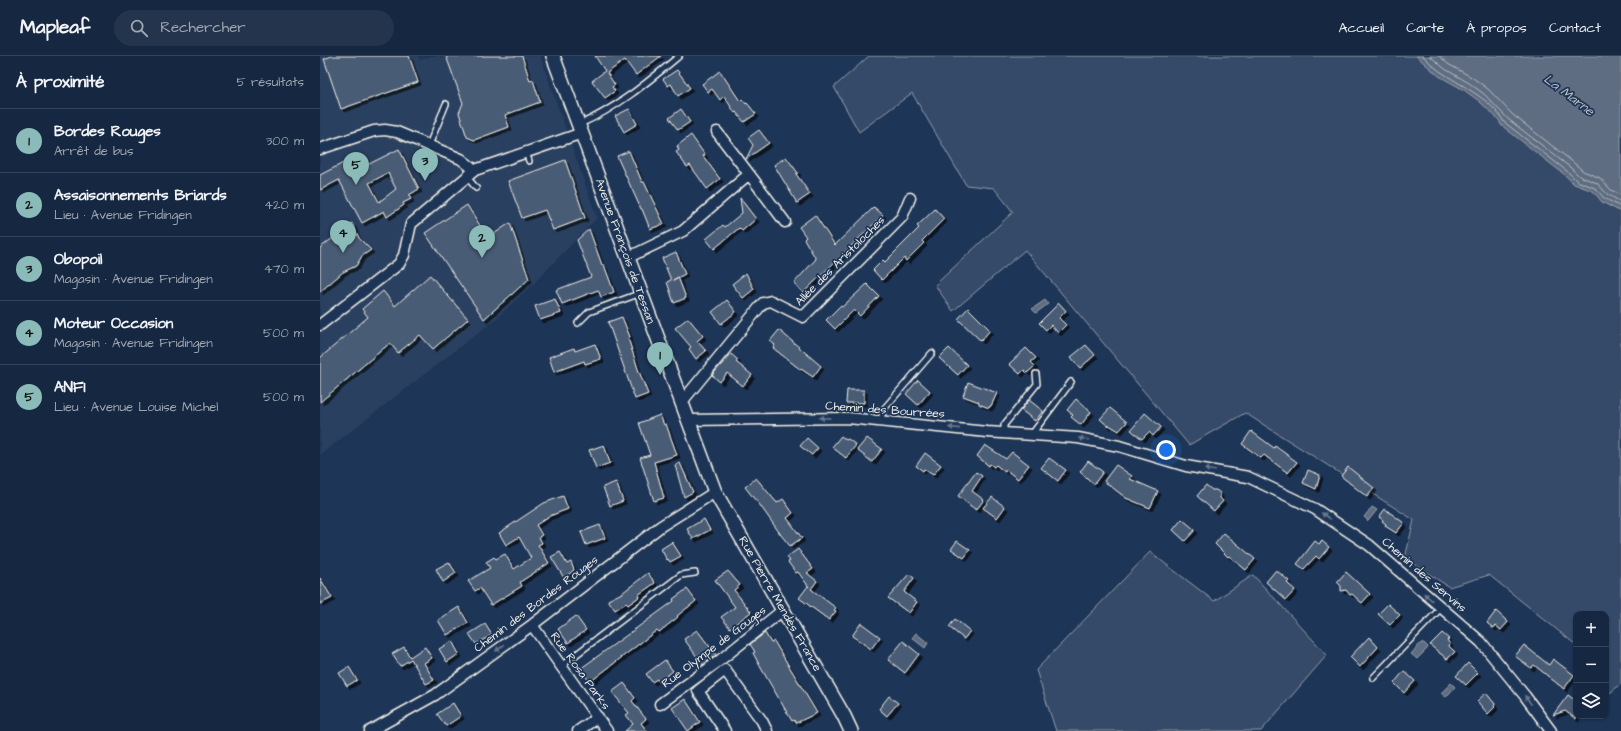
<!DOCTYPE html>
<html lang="fr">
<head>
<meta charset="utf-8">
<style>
  :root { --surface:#162841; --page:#23344c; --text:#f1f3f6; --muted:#9ea6b1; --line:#35445a; --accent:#8bbbb9 }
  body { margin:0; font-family:"Architects Daughter",sans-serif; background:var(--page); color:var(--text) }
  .controls { position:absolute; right:12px; bottom:12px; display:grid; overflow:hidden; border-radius:8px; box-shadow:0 1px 3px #0004 }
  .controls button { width:36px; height:36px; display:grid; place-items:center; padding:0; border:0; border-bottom:1px solid var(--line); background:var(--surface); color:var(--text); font:20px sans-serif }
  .you { position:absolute; left:846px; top:394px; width:14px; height:14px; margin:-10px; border:3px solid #fff; border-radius:50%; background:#1a73e8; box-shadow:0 0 0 6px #1a73e833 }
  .badge { display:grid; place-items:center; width:26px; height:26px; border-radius:50%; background:var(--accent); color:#111; font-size:13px; font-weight:700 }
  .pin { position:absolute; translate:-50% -33px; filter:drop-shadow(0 1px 2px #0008) }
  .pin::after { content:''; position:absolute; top:21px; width:14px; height:12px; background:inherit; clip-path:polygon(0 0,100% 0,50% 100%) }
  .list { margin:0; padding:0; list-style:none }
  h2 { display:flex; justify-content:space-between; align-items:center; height:52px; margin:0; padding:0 16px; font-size:17px }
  h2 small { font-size:13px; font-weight:400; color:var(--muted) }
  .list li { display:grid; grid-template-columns:26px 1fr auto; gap:12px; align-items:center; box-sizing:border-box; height:64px; padding:0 16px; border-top:1px solid var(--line) }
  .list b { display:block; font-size:15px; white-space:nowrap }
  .list p { margin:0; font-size:13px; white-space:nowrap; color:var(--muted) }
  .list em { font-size:13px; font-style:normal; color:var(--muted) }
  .icon { flex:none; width:22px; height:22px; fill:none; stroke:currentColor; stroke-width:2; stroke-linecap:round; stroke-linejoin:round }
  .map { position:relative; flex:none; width:1301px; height:675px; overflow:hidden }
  header { display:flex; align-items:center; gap:24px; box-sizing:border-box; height:56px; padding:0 20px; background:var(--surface); border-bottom:1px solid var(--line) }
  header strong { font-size:19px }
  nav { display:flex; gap:22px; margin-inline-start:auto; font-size:14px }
  .search { width:280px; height:36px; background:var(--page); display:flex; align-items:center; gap:10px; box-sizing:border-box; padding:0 14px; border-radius:22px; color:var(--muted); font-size:15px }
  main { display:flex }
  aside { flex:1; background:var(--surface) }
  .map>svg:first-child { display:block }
</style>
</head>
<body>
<header>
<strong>Mapleaf</strong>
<div class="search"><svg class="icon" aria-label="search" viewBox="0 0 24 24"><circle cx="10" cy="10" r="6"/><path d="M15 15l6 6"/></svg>Rechercher</div>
<nav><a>Accueil</a><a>Carte</a><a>À propos</a><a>Contact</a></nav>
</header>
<main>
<aside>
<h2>À proximité<small>5 résultats</small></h2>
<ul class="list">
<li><span class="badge">1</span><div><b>Bordes Rouges</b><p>Arrêt de bus</p></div><em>300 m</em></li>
<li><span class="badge">2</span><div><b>Assaisonnements Briards</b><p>Lieu · Avenue Fridingen</p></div><em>420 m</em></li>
<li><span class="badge">3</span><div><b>Obopoil</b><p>Magasin · Avenue Fridingen</p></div><em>470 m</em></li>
<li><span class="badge">4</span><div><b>Moteur Occasion</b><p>Magasin · Avenue Fridingen</p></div><em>500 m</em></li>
<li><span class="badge">5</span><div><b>ANFI</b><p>Lieu · Avenue Louise Michel</p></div><em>500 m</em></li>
</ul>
</aside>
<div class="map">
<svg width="1301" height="675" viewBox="0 0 1301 675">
  <defs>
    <filter id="shadow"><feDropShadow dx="3" dy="3" stdDeviation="0" flood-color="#0009"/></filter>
  </defs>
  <rect width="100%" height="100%" fill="#1d3557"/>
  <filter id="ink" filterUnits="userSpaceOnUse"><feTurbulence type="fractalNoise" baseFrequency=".025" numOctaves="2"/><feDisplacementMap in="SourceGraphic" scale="8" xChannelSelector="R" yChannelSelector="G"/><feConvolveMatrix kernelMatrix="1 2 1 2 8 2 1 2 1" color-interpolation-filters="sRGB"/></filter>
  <g filter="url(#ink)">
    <path fill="#2a4060" d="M0,0H98L100,4L112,0H220L277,162L214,227L172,266L0,399Z"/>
    <path fill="#354a67" stroke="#949ea8" d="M549,0H1104L1301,150V628L1286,640V558H1256V589L1169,519L1129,531L1085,502L1094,464L925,357L869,389L705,194L633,255L615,229L693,156L674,132L646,129L592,37L539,76L514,31Z
      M830,496L894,545L933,519L1007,599L941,675H736L716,614Z"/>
    <path fill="#5e6d82" stroke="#9aa2ab" d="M1096,0H1301V156L1282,146L1273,135L1254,128L1245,119L1181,69L1179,64L1159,45L1144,34L1119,20Z
      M725,244L728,248L716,257L712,253Z
      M1052,451L1057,454L1048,465L1044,461Z
      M596,577L608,587L605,592L592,582Z
      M1101,587H1104L1108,591L1107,593L1097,603L1091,598Z
      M1131,627L1135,631L1126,641L1121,637Z"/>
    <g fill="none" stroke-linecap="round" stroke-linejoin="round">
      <path stroke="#b8bcbf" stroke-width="1" d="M1103,0C1109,6 1116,13 1124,18C1144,31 1172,44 1184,66L1248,116L1257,125L1275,132L1284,142L1301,151
        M1110,0L1125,13L1149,27L1164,38L1188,63L1251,112L1259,120L1277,127L1287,138L1301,146
        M1119,0L1128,8L1153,22L1168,33L1193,59L1254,107L1263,115L1280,122L1291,134L1301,139"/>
    </g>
    <path fill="#485b74" stroke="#f4f1e8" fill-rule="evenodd" filter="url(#shadow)" d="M12,0H89L98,26L21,53L4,3Z
      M126,0H202L210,25L213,24L220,46L185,59L189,71L154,84L147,81L139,57L143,47Z
      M275,0H341L316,19L305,4L287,17L295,29L292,31L295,35L285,42L272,25L285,15Z
      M357,14L370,32L358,40L351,28L348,30L343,23Z
      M400,15L420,45L422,43L426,48L427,47L436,58L424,66L416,56L415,57L404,40L400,44L392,33L388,36L382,28Z
      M309,53L317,68L304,76L295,60Z
      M361,53L370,66L358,74L349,62Z
      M439,74L449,87L426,103L433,89L428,82Z
      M371,79L385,99L383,100L400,123L387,133L370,109L367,111L356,96L359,94L357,90Z
      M79,93L99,133L89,139L91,143L83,147L84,149L67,161L64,155L42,167L19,124L0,134V119L35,101L41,112ZM68,117L76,133L59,146L49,127Z
      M309,95L322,126H324L344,168L330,173L322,153H321L299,105L297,100Z
      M466,101L478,117L476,118L490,138L477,147L454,109Z
      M245,104L265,162L233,174L225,154L202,162L188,125Z
      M420,142L436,163L422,175L419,172L394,193L386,183L403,169L405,171L422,157Z
      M147,149L168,182L190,167L209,223L164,263L105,177Z
      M554,151L563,159L483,237L474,227L496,203L484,183L486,181L479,171L495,159L515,189Z
      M615,153L624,163L602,185L604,187L586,205L584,202L562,224L553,214L563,204L565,206L599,172L597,170Z
      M32,167L39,182L51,194L42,200L36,210L23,216L0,236V192Z
      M269,173L282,209H284L294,236L281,241L278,234L242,248L236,234L271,221L257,184Z
      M356,196L365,218L353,224L358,221L366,242L354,247L347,226L351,224L342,202Z
      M426,217L434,233L423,242L412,228Z
      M110,219L148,263L113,293L100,279L78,297L70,287L0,346V302L48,261L42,253L63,235L75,250Z
      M547,228L559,240L540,260L534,254L515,273L506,264L520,250L522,251Z
      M235,243L241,257L220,264L215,250Z
      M407,244L416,256L401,268L392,256Z
      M739,247L746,255L739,262L746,269L738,277L731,269L726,274L719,267Z
      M648,252L670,274L661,285L638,263Z
      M302,261L310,281L308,282L318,313L328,338L315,343L288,266Z
      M368,262L383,280L377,285L386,295L376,303L369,293L371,291L355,272Z
      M459,274L501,310L493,321L481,313V314L453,292L455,289L450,285Z
      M275,288L281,303L265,308L264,305L234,316L229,301L254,292L255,295Z
      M766,289L775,299L760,312L751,301Z
      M629,292L647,309L638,319L619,302Z
      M706,292L716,302L711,306L715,310L707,317L704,314L700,318L689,308Z
      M411,298L418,304L416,306L432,319L423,330L407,317L400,326L392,319Z
      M598,324L610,335L598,349L586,338Z
      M648,326L677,337L671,350H670L669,352L659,348V346L643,340Z
      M527,334H544V347H526Z
      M756,343L771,356L761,369L751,361L753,359L747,354Z
      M709,344L723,355L715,365L701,354Z
      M790,352L807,366L799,375L789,369L788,370L780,363Z
      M825,357L841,371L833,380L829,376L822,383L811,374Z
      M340,359L344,369L346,368L357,399L334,406L344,442L334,445L320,402L330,399L319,367Z
      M931,375L954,392L955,390L977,406L968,417L944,399L941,402L922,388Z
      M521,380L526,384L528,383L536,389L526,402L512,391Z
      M487,382L498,392L492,399L480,390Z
      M547,382L562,393L552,406L537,394Z
      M284,389L290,407L276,412L269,394Z
      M665,389L686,403L692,396L709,409L698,423L686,414L685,416L676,409L674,411L670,408L669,410L657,400Z
      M605,397L621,409L613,419L604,413L603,415L596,410Z
      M729,402L746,414L738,425L721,412Z
      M768,405L783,416L774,428L760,416Z
      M360,407L373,436L364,441L355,409Z
      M796,409L812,420L810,423L838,435L830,452L806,442L784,425Z
      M1028,411L1054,432L1047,441L1021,420Z
      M988,414L1000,419L996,433L983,427Z
      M656,416L662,420L652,435L664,444L656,454L638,440Z
      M436,422L457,447L463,443L473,457L467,462L482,482L470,490L461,479L437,445H436L425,431Z
      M296,426L303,445L290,450L283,431Z
      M886,429L892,434H896L900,437V442L903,445L894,455L877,440Z
      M243,440L248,453L227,461V462L216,469L222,479L219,481L222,487L218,489L229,507L200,526L202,530L171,549L160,532L155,535L148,525L170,512L166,506L174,501L176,503L185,498L194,513L211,502L199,481L186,489L179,477L224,447Z
      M672,441L685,451L677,462L663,452Z
      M1065,453L1084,467L1076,477L1065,470L1066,468L1062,465L1063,464L1059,461Z
      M384,463L390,474L373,483L367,473Z
      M862,463L875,474L865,485L853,474Z
      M280,469L285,482L266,489L261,476Z
      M904,477L935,503L926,514L909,500L908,501L895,488Z
      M637,485L650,494L644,502L631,493Z
      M995,485L999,488L1002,485L1009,491L999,503L996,500L984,513L977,508Z
      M352,486L361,500L350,506L348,503L347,504L341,493Z
      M478,493L493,513L487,517L497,525L491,533L516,552L514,554L516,555L509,564L479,542L488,530L489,531L478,516L476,517L468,506L470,505L467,501Z
      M240,496L247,508L251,506L254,514L244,522L231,501Z
      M129,506L136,517L123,526L116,513Z
      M956,514L969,525L967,527L975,534L966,544L946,526Z
      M408,515L420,529L414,534L431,556L410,572L401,561L415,551L395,524Z
      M1026,516L1050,538L1042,547L1032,538L1030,539L1026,534L1021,535V530L1017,526Z
      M328,517L335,527L318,539L319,541L308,549L306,547L295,554L288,544L302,537Z
      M589,518L594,522L584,536L597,546L589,557L568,542Z
      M0,522L12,542L0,548Z
      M367,533L376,545L357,560L358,561L339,576L337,574L270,626L260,613L354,545L353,543Z
      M1068,548L1080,559L1070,569L1058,558Z
      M139,551L148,567L127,579L118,564Z
      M1176,555L1188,566L1181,574L1176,570L1173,572L1167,567Z
      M256,560L266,574L248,587L238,573Z
      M635,563L650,575L644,583L629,571Z
      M541,567L560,581L551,593L532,580Z
      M165,568L172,579L156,588L149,578Z
      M377,574L396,599L383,609L364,583Z
      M445,577L451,587L454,585L497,657L476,667L474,664L472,665L441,612L433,597L435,596L430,588Z
      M1122,577L1129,583L1127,584L1130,588L1129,590L1135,596L1127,603L1110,589Z
      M1049,581L1058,591L1040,611L1030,601Z
      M132,585L139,598L127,606L119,593Z
      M583,585L599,598L585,617L568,604Z
      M1204,589L1229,609L1233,603L1254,619L1244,633L1214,609L1211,612L1195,600Z
      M84,591L90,601L105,591L112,602L104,607L114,624L106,628L91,603L80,610L72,598Z
      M345,604L353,615L339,626L337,623L332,626L326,618Z
      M1148,607L1158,617L1146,629L1136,620Z
      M29,611L37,624L27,630L19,617Z
      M1084,615L1095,625L1084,637L1074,627Z
      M304,627L315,642L312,645L326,663L321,667L327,675H305L313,668L306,659L309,657L292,636Z
      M1166,637L1175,648L1174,650L1175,651L1168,658L1157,645Z
      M1248,639L1256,645V663L1245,655L1233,659Z
      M569,640L578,647L567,660L559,653Z
      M365,643L380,666L368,675L352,652Z
      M133,647L141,660L126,670L117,658Z"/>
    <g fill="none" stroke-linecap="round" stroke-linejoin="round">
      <defs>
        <path id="service" d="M260,68C296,53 329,25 359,0
          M109,89L126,48
          M206,96L209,105
          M147,121L156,132
          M258,267L269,256L321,237
          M561,365L563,354L612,297
          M684,377V369L717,328L716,318
          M712,378L751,326
          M241,610L361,519L375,517
          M1053,622L1121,552"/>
        <path id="minor" d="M0,93L54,75L65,74L77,76L141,103L155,114L262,77
          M429,118L465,166
          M307,202L363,175L429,118L397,76
          M0,269L79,208L84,199L91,168L155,114
          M361,347L443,247L451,245L483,261L582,161L590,142
          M367,364L528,362L667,376L758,382L799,390L866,410L928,421L995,453L1049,489L1161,586L1205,640L1231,675
          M212,569L287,675
          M340,648L399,605L463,554
          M50,675L115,639L212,569L341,470L395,436
          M258,675L278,661
          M405,675L378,635L405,614L442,665L447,675"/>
        <path id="tertiary" d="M233,0L395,436L524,660L531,675"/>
      </defs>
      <use href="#service" stroke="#f4f1e8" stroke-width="8"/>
      <use href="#minor" stroke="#f4f1e8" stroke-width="13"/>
      <use href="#tertiary" stroke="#f4f1e8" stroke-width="16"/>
      <use href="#service" stroke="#1d3557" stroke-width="5"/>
      <use href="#minor" stroke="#1d3557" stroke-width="10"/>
      <use href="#tertiary" stroke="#1d3557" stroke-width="13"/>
    </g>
    <defs><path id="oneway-solid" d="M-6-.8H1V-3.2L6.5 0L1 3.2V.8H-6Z"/></defs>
    <g fill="#68778a">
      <use href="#oneway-solid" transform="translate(505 362) rotate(179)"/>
      <use href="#oneway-solid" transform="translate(634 372) rotate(-174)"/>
      <use href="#oneway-solid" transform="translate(764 383) rotate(-170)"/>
      <use href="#oneway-solid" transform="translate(890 414) rotate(-170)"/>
      <use href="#oneway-solid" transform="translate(1006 460) rotate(-146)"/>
      <use href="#oneway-solid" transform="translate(1108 541) rotate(-139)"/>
      <use href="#oneway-solid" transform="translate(180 592) rotate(144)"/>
      <use href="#oneway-solid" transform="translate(1208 644) rotate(-127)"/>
    </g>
  </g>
  <g text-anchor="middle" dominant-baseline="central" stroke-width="3.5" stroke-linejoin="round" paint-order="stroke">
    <g font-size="12" fill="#f4f1e8" stroke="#1d3557">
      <text transform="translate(305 195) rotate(70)">Avenue François de Tessan</text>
      <text transform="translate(520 205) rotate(-45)">Allée des Aristoloches</text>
      <text transform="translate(565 354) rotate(4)">Chemin des Bourrées</text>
      <text transform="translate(1104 519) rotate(41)">Chemin des Servins</text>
      <text transform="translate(216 548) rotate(-37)">Chemin des Bordes Rouges</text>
      <text transform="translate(460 548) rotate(60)">Rue Pierre Mendès France</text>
      <text transform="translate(394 591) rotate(-37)">Rue Olympe de Gouges</text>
      <text transform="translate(260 615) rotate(54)">Rue Rosa Parks</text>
    </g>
    <g font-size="13" font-style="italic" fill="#c0c3c4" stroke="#1d3557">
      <text transform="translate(1249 39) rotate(37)">La Marne</text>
    </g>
  </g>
</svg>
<div class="controls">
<button>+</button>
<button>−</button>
<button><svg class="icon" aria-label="layers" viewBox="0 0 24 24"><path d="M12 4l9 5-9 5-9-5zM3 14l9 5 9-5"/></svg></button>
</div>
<div class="you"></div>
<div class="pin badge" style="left:340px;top:319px">1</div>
<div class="pin badge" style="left:162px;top:202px">2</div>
<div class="pin badge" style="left:105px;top:125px">3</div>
<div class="pin badge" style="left:23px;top:197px">4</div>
<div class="pin badge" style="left:36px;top:129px">5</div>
</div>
</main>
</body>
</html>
